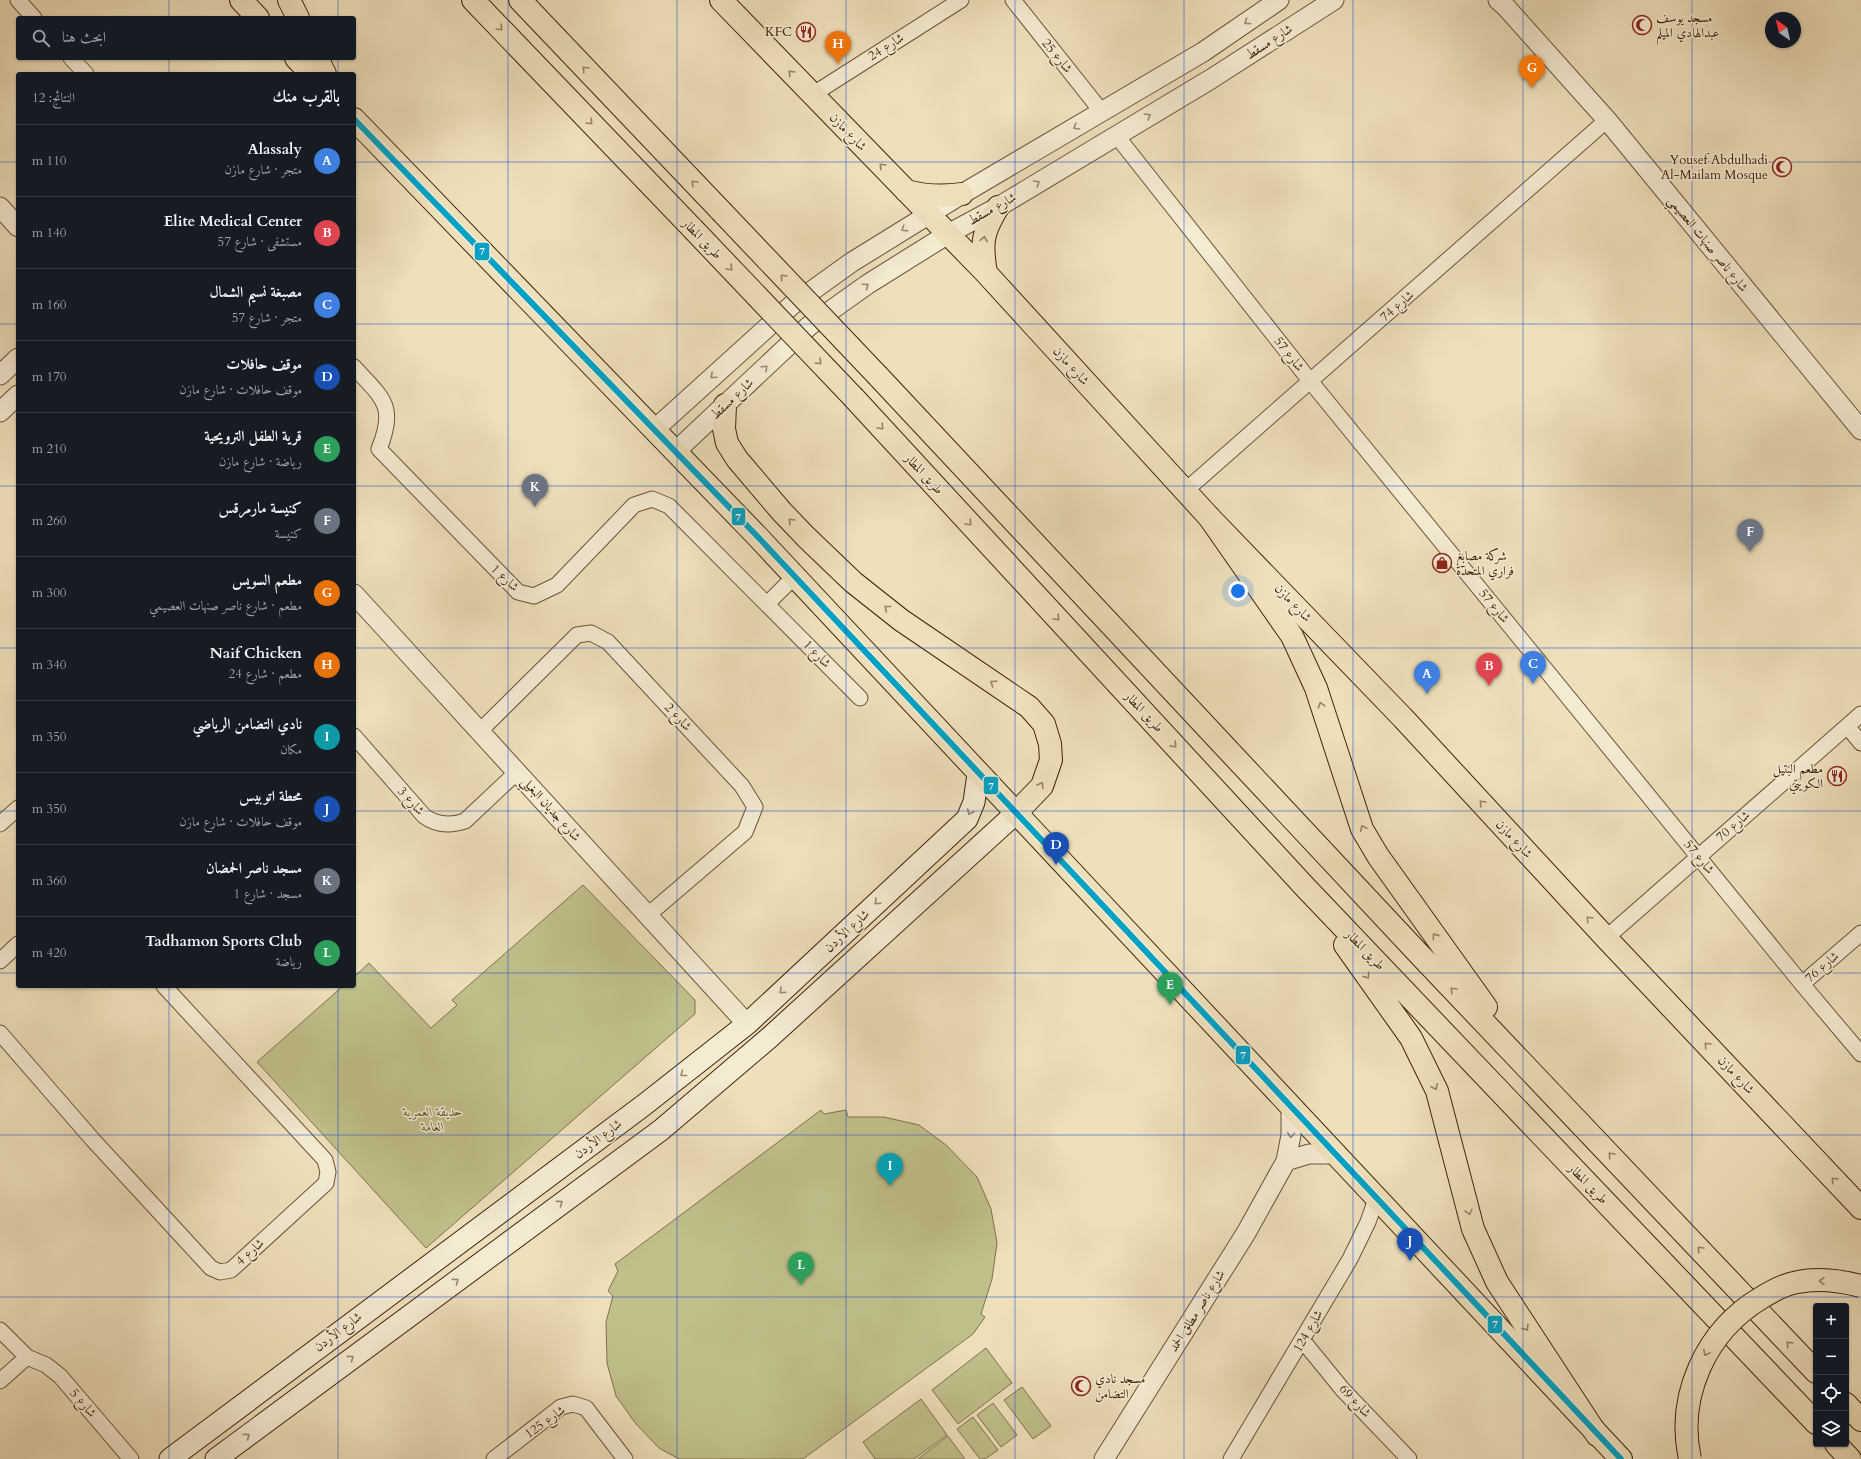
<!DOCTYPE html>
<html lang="ar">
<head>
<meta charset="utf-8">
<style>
  :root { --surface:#171b24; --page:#20242c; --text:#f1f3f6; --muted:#9ea1a6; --line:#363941; --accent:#c59692 }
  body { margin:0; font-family:Cardo,Amiri,serif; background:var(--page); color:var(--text); direction:rtl }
  .controls { position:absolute; right:12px; bottom:12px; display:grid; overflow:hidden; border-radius:4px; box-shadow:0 1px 3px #0004 }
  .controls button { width:36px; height:36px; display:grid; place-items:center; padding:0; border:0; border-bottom:1px solid var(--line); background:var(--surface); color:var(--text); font:20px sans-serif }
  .compass { position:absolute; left:1765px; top:12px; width:36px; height:36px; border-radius:50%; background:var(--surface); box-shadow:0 1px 3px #0004; rotate:326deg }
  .you { position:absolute; left:1238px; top:591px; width:14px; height:14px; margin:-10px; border:3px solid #fff; border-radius:50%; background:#1a73e8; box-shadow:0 0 0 6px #1a73e833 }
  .badge { display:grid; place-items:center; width:26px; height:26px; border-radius:50%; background:var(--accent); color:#fff; font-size:13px; font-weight:700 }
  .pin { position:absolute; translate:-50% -33px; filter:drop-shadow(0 1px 2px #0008) }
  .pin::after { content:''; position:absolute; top:21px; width:14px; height:12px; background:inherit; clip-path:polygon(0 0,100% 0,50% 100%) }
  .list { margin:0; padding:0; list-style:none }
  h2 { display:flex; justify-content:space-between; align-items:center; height:52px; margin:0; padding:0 16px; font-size:17px }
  h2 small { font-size:13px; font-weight:400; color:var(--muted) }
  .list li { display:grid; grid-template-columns:26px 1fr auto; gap:12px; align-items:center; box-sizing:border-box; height:72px; padding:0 16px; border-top:1px solid var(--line) }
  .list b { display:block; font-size:15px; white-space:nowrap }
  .list p { margin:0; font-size:13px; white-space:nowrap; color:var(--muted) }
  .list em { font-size:13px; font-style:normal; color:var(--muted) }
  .icon { flex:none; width:22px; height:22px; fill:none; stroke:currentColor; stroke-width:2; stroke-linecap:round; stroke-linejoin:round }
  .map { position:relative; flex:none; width:1861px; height:1459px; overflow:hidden; direction:ltr }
  .search { position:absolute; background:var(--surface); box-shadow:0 1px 3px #0004; left:16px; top:16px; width:340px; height:44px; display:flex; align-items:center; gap:10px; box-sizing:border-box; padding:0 14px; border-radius:4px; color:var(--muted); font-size:15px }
  .panel { position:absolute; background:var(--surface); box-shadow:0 1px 3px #0004; left:16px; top:72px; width:340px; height:916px; border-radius:4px; direction:rtl }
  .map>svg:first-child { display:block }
</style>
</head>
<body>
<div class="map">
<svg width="1861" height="1459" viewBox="0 0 1861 1459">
  <rect width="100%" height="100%" fill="#eee0bb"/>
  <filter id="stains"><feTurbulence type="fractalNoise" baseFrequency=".005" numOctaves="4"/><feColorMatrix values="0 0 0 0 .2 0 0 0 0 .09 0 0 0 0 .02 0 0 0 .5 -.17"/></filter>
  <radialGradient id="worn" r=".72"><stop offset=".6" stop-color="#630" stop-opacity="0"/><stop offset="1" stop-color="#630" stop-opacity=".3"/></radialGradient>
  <path fill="#c0c08b" stroke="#80724a" d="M583,885L695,1000V1014L426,1248L257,1062L343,986H354V977L369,963L431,1028L457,1005L452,1000Z
    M821,1110L824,1114L846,1110L848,1117H884L919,1125L946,1145L977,1177L991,1209L997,1243L992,1279L981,1314L985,1317L973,1334L803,1459H679L659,1448L636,1424L616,1396L607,1363L606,1322L613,1296L608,1291L618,1271L615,1264Z
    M986,1348L1012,1383L958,1424L932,1390Z
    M1022,1387L1051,1426L1033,1439L1004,1400Z
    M921,1399L947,1435L914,1459H875L863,1442Z
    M993,1403L1017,1435L1001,1447L977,1415Z
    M973,1417L998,1450L985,1459H980L957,1429Z
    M948,1436L965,1459H918Z"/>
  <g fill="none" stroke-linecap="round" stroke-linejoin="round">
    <defs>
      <path id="minor" d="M18,0L34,18
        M1013,0L1102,112
        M71,58L86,74
        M812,95L961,0
        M1116,135L1311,382L1802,984L1861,1054
        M354,367C382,398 397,405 379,449L518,592L534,596L557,585L634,505L652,499L669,506L860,698
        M1185,491L1607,120
        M767,604L795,576
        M1847,726L1861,743
        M480,731L577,635L591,633L608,642L742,786L755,807L745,832L648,915
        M354,736L424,816C436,825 450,826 465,821L517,772
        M0,824L18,808
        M1606,938L1861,714
        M0,961L18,944
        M1802,984L1861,933
        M0,1033L93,1140L211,1268L220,1272L231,1270L326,1183L328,1172L325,1160L164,986
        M0,1330L27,1357L46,1365L60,1376L131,1459
        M1303,1341L1343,1390L1409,1459
        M0,1381L27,1357
        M494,1459L561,1407L573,1404L586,1408L625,1459
        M1231,1459L1350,1259L1368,1222L1376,1199"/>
      <path id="tertiary" d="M1498,0L1505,6L1607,120L1861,430
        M0,207L18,227
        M0,375L18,358
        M0,412L18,395
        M655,429L792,305L852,262L962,194L1203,52L1279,0
        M675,452L809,326L868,284L948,234L998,207L1211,79L1334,0
        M354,594L747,1024
        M1286,1161L1309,1154H1334
        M1104,1459L1246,1233L1286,1161L1291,1135V1108"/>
      <path id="secondary" d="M170,1459L644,1105L747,1024L967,819L974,802L978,774
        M216,1459L661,1130L769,1038L1015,814"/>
      <path id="primary" d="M241,0L258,18
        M721,0L986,273L1209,517L1403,718L1606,938L1861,1208
        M296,58L311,74
        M354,119L757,536L1621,1459
        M906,191C925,196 942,197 962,194
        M986,273C981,243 982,233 998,207
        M725,405L724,429L727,443L737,459L782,512L806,537L853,582L901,620L1029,707L1044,724L1050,744L1051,760L1042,786L1015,814"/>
      <path id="trunk" d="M289,0L298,18
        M473,0L693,229
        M520,0L721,211
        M317,58L325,74
        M878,376L1419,954L1816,1372
        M854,398L1305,887L1816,1423
        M1209,517L1292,636L1316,688L1362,829L1378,856L1486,1007
        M1345,945L1411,1038L1437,1091L1473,1229L1497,1282L1597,1435
        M1846,1404L1861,1420
        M1836,1444L1850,1459"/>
    </defs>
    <use href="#minor" stroke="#6c5336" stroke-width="17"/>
    <use href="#tertiary" stroke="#6c5336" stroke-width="21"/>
    <use href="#secondary" stroke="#402409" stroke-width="23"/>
    <use href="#primary" stroke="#402409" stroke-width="24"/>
    <use href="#trunk" stroke="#402409" stroke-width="24"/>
    <use href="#minor" stroke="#f4ebd3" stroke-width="15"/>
    <use href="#tertiary" stroke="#f4ebd3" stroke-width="19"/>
    <use href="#secondary" stroke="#f4ebd3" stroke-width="21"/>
    <use href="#primary" stroke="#eee0bb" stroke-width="22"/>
    <use href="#trunk" stroke="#eee0bb" stroke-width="22"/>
    <defs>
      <path id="primary-bridge" d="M1690,1459C1676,1396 1706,1331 1761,1298C1772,1291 1785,1284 1798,1282C1818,1278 1841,1281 1861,1286"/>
      <path id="trunk-bridge" d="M721,211L878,376
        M693,229L854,398"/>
    </defs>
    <use href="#primary-bridge" stroke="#402409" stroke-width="24" stroke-linecap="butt"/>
    <use href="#trunk-bridge" stroke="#402409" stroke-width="24" stroke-linecap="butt"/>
    <use href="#primary-bridge" stroke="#eee0bb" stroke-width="22"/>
    <use href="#trunk-bridge" stroke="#eee0bb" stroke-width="22"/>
    <defs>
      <path id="bus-1" d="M354,119L757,536L1621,1459"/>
    </defs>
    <use href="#bus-1" stroke="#f4ebd3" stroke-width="9"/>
    <use href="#bus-1" stroke="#03a2c4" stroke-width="6"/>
  </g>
  <defs><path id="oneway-chevron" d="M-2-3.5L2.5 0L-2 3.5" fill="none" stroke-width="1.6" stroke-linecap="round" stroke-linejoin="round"/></defs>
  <g stroke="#9a886e">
    <use href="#oneway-chevron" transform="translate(1247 22) rotate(146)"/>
    <use href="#oneway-chevron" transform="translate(1148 116) rotate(-31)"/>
    <use href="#oneway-chevron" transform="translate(1076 127) rotate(150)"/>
    <use href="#oneway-chevron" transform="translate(1037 183) rotate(-31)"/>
    <use href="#oneway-chevron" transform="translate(904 229) rotate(148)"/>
    <use href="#oneway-chevron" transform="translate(866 286) rotate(-35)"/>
    <use href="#oneway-chevron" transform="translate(765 368) rotate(-43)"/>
    <use href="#oneway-chevron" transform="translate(713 376) rotate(138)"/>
    <use href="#oneway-chevron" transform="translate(970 812) rotate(115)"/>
    <use href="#oneway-chevron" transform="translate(877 902) rotate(137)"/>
    <use href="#oneway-chevron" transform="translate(782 991) rotate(137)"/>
    <use href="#oneway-chevron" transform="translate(683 1074) rotate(142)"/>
    <use href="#oneway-chevron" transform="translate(1291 1135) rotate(95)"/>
    <use href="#oneway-chevron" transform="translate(560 1203) rotate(-36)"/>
    <use href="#oneway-chevron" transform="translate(456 1281) rotate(-36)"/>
    <use href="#oneway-chevron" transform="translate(351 1358) rotate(-37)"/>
    <use href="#oneway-chevron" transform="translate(247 1436) rotate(-37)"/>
  </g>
  <g stroke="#978262">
    <use href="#oneway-chevron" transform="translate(500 28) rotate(46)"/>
    <use href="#oneway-chevron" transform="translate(585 69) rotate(-134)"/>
    <use href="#oneway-chevron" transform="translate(791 73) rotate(-134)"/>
    <use href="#oneway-chevron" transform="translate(590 122) rotate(46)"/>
    <use href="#oneway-chevron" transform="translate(882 166) rotate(-134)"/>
    <use href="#oneway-chevron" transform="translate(694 183) rotate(-134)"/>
    <use href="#oneway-chevron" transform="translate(984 239) rotate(-80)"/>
    <use href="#oneway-chevron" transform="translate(730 268) rotate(46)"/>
    <use href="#oneway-chevron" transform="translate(783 277) rotate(-134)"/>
    <use href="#oneway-chevron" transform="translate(819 362) rotate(46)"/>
    <use href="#oneway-chevron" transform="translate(881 427) rotate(47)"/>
    <use href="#oneway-chevron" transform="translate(791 521) rotate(-134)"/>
    <use href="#oneway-chevron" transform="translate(969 523) rotate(47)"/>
    <use href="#oneway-chevron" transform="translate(887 608) rotate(-141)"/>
    <use href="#oneway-chevron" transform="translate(1057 618) rotate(47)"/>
    <use href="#oneway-chevron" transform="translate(993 683) rotate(-145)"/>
    <use href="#oneway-chevron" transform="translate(1321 705) rotate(-108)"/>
    <use href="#oneway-chevron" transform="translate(1174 745) rotate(47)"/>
    <use href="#oneway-chevron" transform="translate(1041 785) rotate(-59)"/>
    <use href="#oneway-chevron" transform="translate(1482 803) rotate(-133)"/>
    <use href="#oneway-chevron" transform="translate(1363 828) rotate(-114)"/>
    <use href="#oneway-chevron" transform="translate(1589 919) rotate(-133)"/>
    <use href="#oneway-chevron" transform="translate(1435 936) rotate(-125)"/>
    <use href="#oneway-chevron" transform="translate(1367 976) rotate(55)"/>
    <use href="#oneway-chevron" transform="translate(1453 990) rotate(-134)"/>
    <use href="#oneway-chevron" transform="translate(1707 1045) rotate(-133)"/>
    <use href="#oneway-chevron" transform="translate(1435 1087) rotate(65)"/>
    <use href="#oneway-chevron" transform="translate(1611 1155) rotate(-133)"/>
    <use href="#oneway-chevron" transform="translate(1834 1180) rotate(-133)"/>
    <use href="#oneway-chevron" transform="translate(1469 1212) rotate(76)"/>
    <use href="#oneway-chevron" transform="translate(1700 1249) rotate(-133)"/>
    <use href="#oneway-chevron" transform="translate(1822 1281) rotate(-180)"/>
    <use href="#oneway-chevron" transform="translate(1526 1328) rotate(57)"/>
    <use href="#oneway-chevron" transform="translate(1789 1344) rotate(-133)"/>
    <use href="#oneway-chevron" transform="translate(1706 1353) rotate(118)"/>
  </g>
  <path fill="none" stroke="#1d4ed8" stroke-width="1" stroke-opacity="0.55" d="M169,0V18M338,0V18M508,0V1459M677,0V1459M846,0V1459M1015,0V1459M1184,0V1459M1353,0V1459M1523,0V1459M1692,0V1459M169,58V74M338,58V74M0,162H18M354,162H1861M0,324H18M354,324H1861M0,486H18M354,486H1861M0,648H18M354,648H1861M0,811H18M354,811H1861M0,973H18M354,973H1861M169,986V1459M338,986V1459M0,1135H1861M0,1297H1861"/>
  <defs>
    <symbol id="mosque-ring" viewBox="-11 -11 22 22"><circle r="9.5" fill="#f4ebd3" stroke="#8f2418" stroke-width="1.5"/><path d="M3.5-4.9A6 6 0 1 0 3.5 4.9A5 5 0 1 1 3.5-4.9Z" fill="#8f2418"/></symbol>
    <symbol id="restaurant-ring" viewBox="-11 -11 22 22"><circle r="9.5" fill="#f4ebd3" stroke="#8f2418" stroke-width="1.5"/><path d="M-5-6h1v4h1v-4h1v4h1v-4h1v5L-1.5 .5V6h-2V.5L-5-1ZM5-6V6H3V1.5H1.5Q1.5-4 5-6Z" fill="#8f2418"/></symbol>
    <symbol id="shop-ring" viewBox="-11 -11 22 22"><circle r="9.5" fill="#f4ebd3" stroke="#8f2418" stroke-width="1.5"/><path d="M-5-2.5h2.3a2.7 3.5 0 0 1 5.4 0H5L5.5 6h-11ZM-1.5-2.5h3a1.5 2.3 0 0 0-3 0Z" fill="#8f2418"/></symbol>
  </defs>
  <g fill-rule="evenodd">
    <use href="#mosque-ring" x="1631" y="14" width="22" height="22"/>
    <use href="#restaurant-ring" x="795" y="21" width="22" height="22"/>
    <use href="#mosque-ring" x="1771" y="156" width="22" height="22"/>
    <use href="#shop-ring" x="1431" y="552" width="22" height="22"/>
    <use href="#restaurant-ring" x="1826" y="765" width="22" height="22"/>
    <use href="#mosque-ring" x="1070" y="1375" width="22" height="22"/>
  </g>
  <g text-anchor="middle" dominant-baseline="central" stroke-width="3" stroke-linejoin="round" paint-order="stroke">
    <g font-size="13" fill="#402409" stroke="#f4ebd3" text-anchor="start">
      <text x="1656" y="18">مسجد يوسف<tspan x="1656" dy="15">عبدالهادي الميلم</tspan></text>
      <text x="792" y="32" text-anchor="end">KFC</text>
      <text x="1768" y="160" text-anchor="end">Yousef Abdulhadi<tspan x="1768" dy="15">Al-Mailam Mosque</tspan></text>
      <text x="1456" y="556">شركة مصابغ<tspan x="1456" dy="15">فراري المتحدة</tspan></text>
      <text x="1823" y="769" text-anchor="end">مطعم البتيل<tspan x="1823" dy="15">الكويتي</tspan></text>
      <text x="1095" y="1379">مسجد نادي<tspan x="1095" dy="15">التضامن</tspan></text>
    </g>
    <g font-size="13" fill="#402409" stroke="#f4ebd3">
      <text transform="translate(1269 42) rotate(-33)">شارع مسقط</text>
      <text transform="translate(886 47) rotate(-32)">شارع 24</text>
      <text transform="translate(1057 56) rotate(51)">شارع 25</text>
      <text transform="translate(848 132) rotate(46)">شارع مازن</text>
      <text transform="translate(992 209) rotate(-29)">شارع مسقط</text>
      <text transform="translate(702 239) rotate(46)">طريق المطار</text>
      <text transform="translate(1708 244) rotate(51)">شارع ناصر صنهات العصيمي</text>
      <text transform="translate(1397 306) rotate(-41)">شارع 74</text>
      <text transform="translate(1289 354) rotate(52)">شارع 57</text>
      <text transform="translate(1071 366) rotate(48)">شارع مازن</text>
      <text transform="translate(732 399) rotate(-43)">شارع مسقط</text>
      <text transform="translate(924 474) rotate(47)">طريق المطار</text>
      <text transform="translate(505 578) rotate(43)">شارع 1</text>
      <text transform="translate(1293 603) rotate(46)">شارع مازن</text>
      <text transform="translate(1494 606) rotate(51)">شارع 57</text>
      <text transform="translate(817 654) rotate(45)">شارع 1</text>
      <text transform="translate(1144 712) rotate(47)">طريق المطار</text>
      <text transform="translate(678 717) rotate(47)">شارع 2</text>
      <text transform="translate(411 801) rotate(48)">شارع 3</text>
      <text transform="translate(551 809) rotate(48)">شارع جديان البغيلي</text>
      <text transform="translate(1733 826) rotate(-41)">شارع 70</text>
      <text transform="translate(1514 839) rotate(47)">شارع مازن</text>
      <text transform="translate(1699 857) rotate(51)">شارع 57</text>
      <text transform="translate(847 931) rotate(-43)">شارع الأردن</text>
      <text transform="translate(1365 950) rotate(46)">طريق المطار</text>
      <text transform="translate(1822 967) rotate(-41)">شارع 76</text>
      <text transform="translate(1736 1075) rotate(47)">شارع مازن</text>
      <text transform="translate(598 1139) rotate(-37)">شارع الأردن</text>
      <text transform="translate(1588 1184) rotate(46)">طريق المطار</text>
      <text transform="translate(250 1252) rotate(-42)">شارع 4</text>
      <text transform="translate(1197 1311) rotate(-58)">شارع ناصر مطلق الحمد</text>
      <text transform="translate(1308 1331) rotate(-60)">شارع 124</text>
      <text transform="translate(338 1332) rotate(-37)">شارع الأردن</text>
      <text transform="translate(1355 1401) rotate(47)">شارع 69</text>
      <text transform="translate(83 1403) rotate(49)">شارع 5</text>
      <text transform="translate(545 1422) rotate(-35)">شارع 125</text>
    </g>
    <g font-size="13" font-style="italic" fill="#604b2a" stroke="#f4ebd3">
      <text x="433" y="1112">حديقة العمرية<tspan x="433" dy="15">العامة</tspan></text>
    </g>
  </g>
  <g stroke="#f4ebd3" stroke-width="1.5">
    <rect x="474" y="242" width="16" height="19" rx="4" fill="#03a2c4"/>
    <rect x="731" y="507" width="15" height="19" rx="4" fill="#03a2c4"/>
    <rect x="983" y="776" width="16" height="19" rx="4" fill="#03a2c4"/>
    <rect x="1235" y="1045" width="16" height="20" rx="4" fill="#03a2c4"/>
    <rect x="1487" y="1315" width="16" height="19" rx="4" fill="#03a2c4"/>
  </g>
  <g font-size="11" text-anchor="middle" font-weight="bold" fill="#fff">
    <text x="482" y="255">7</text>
    <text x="738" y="521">7</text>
    <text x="991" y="790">7</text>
    <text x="1243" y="1059">7</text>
    <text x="1495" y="1328">7</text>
  </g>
  <rect width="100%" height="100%" filter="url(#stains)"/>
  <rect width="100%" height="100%" fill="url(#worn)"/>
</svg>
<div class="controls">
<button>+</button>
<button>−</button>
<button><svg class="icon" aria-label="locate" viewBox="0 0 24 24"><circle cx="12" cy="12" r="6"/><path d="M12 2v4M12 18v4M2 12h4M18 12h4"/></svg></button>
<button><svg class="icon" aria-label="layers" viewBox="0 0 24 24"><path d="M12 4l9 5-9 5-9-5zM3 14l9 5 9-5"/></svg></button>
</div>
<svg class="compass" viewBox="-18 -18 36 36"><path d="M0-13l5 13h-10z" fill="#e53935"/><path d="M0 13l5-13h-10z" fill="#9ea1a6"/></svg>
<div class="you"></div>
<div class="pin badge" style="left:1427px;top:694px;background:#3f7fe0">A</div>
<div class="pin badge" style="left:1489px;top:686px;background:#e0444e">B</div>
<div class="pin badge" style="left:1533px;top:684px;background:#3f7fe0">C</div>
<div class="pin badge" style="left:1056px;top:865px;background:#1a4fb4">D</div>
<div class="pin badge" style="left:1170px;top:1005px;background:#2e9e5b">E</div>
<div class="pin badge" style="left:1750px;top:552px;background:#6b7280">F</div>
<div class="pin badge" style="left:1532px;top:88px;background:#e8710a">G</div>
<div class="pin badge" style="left:838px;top:64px;background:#e8710a">H</div>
<div class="pin badge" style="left:890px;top:1186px;background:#0f9aa8">I</div>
<div class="pin badge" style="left:1410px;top:1261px;background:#1a4fb4">J</div>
<div class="pin badge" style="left:535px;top:507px;background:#6b7280">K</div>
<div class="pin badge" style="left:801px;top:1285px;background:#2e9e5b">L</div>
<div class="search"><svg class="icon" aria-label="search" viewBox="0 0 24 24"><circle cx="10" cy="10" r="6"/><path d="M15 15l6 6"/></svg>ابحث هنا</div>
<section class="panel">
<h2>بالقرب منك<small>النتائج: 12</small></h2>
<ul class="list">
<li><span class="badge" style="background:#3f7fe0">A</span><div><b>Alassaly</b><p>متجر · شارع مازن</p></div><em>110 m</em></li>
<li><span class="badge" style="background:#e0444e">B</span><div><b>Elite Medical Center</b><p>مستشفى · شارع 57</p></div><em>140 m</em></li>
<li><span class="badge" style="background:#3f7fe0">C</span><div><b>مصبغة نسيم الشمال</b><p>متجر · شارع 57</p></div><em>160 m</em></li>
<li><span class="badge" style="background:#1a4fb4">D</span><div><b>موقف حافلات</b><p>موقف حافلات · شارع مازن</p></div><em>170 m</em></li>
<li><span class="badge" style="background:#2e9e5b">E</span><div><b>قرية الطفل الترويحية</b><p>رياضة · شارع مازن</p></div><em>210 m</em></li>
<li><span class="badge" style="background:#6b7280">F</span><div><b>كنيسة مارمرقس</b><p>كنيسة</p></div><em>260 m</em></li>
<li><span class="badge" style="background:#e8710a">G</span><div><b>مطعم السويس</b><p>مطعم · شارع ناصر صنهات العصيمي</p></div><em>300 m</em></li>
<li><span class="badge" style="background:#e8710a">H</span><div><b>Naif Chicken</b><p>مطعم · شارع 24</p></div><em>340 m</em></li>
<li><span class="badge" style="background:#0f9aa8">I</span><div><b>نادي التضامن الرياضي</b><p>مكان</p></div><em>350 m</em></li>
<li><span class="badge" style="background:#1a4fb4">J</span><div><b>محطة اتوبيس</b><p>موقف حافلات · شارع مازن</p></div><em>350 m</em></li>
<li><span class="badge" style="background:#6b7280">K</span><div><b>مسجد ناصر الحمضان</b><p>مسجد · شارع 1</p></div><em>360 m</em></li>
<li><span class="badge" style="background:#2e9e5b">L</span><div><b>Tadhamon Sports Club</b><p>رياضة</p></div><em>420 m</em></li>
</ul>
</section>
</div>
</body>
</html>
